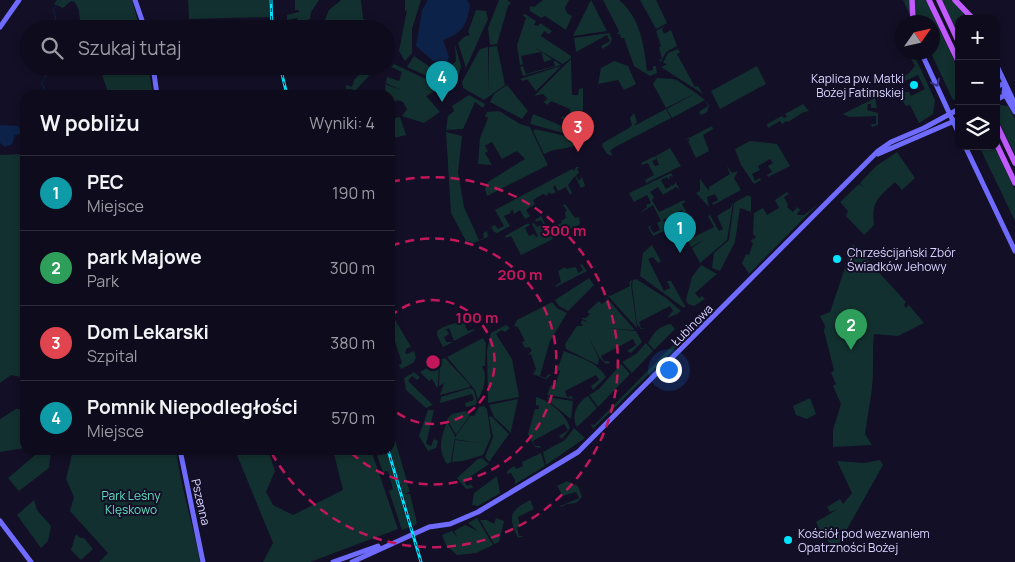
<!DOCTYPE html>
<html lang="pl">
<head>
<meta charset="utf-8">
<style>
  :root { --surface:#0e0b1c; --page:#1c1929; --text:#f1f3f6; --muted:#9b9ba3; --line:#2e2b3b; --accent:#00e5ff }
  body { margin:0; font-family:Manrope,sans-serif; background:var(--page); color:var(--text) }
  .controls { position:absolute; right:15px; top:15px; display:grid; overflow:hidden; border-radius:10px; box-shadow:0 2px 8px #0003 }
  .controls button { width:45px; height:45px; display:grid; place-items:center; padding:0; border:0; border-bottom:1px solid var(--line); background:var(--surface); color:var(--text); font:25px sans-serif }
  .compass { position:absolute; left:895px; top:15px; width:45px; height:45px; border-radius:50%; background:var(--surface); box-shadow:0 2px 8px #0003; rotate:56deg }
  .you { position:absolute; left:668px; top:369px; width:18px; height:18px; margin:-12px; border:4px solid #fff; border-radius:50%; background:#1a73e8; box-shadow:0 0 0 8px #1a73e833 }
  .badge { display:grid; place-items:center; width:32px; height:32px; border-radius:50%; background:var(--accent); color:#fff; font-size:16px; font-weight:700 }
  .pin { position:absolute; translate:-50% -41px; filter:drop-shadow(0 1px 2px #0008) }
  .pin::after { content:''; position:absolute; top:26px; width:18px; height:15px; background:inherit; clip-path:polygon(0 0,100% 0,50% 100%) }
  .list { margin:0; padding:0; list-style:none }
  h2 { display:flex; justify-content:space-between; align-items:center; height:65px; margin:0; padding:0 20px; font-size:21px }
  h2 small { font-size:16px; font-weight:400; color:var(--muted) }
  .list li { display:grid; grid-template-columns:32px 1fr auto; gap:15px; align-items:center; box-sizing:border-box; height:75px; padding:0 20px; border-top:1px solid var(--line) }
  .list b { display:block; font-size:19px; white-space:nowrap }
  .list p { margin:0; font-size:16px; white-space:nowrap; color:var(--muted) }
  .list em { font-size:16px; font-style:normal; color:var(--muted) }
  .icon { flex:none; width:28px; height:28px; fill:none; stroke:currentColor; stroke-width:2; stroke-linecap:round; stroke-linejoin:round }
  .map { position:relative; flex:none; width:1015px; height:562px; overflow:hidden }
  .search { position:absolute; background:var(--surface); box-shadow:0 2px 8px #0003; left:20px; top:20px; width:375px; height:55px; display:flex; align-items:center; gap:12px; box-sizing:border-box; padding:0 18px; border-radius:28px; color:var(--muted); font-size:19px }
  .panel { position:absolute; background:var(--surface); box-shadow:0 2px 8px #0003; left:20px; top:90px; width:375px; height:365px; border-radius:15px }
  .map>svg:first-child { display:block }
</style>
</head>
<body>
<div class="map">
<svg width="1015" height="562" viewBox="0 0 1015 562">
  <rect width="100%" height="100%" fill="#130f26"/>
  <path fill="#12302f" d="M57,0H132L140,29H81L79,11L75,2L71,1L63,8L54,4Z
    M188,0H269L270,17L189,19Z
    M295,0H319L311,12L310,19L298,23L297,18L287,20V15L299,12V10H295Z
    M341,0H361L363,19L375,23L377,29H327V25L323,24L329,10Z
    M405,0H421L412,29V53L405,61L399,51L407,10L405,12Z
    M499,0H507L511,3L508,6L497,44L490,45L488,28Z
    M543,0H569L565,8L567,13L572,16L566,30L545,16L541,18L530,11V6L534,7Z
    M591,0L607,31L573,36Z
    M603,0H619C640,17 644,45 647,71L653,70V66H656L657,73L650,76L634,66L624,38H621L620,34H617L619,31Z
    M640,0H656L667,23L656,29Z
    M903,0H926L959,71V100H953L931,53L932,22C912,22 911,18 903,0Z
    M942,0H953L964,12L963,19H959V36Z
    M476,10L486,11L488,19L466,68L458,43L464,37L470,35L468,32Z
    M525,14L536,21L534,25L538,26L540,23L552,31L549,34L544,31L541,36L571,56V58L563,64L534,47L561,65L523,76L520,67L523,66L526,74L555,66L553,59L544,62L541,52L521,56L523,64L520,65L517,45L526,18L522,15Z
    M665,26L662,29L664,34L671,30L677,46L666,52L661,62L659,60L662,59L659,47L661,46L656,31Z
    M609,33L612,39L610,44L603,49L601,46L610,41L607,35L576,52L574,38Z
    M455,45L461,66L457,83L451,87L407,67L414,56L430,67L447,70L456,61Z
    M497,46L505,85L484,100L463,88L462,82L480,49L488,47V94L489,47Z
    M678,49L680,52L677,54L695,87L698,86L703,94L661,67L667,64L663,63L668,53Z
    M908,53H913L935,100L933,114L919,123L910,105L906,106L902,100L905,92H909L911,96L925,89L918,75L905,81L901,78L908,74L915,66Z
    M571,59L572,95H578L579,89L583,88V110L576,117L570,115V109L551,101L547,105L543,101H546L547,98L543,94L534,96Z
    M614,61L628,66L636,84L624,90L618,80L598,84L601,68Z
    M394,64L447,89L439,94L435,91L426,96L440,112L424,123L402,116L407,109L403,102L398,100L390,104V95H386L385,84L403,91L386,83L387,77L399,81L402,72L391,67Z
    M99,66H148L153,94L109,95Z
    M367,66H378L354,92L352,89H346V85L352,87L354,80Z
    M561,66L536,91L527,79L523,81L520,79Z
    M757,66L766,84L720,109L711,91Z
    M657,78L674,79L675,82V79L696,93L666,108L653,84Z
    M507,85L528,111L522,119L490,102L494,94Z
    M696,93L705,100L709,106L707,112L701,115L699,112L708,106L705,100L672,118L667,109Z
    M469,95L485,104L483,108L475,102L463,129L446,130L448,116L454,111L452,106Z
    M875,98L877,108H871V104H868L867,110L878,113V125L872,127L871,124H876V116L849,117L843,114Z
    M803,104L809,111L804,112L788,122L787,121L782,124L780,121L768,128L767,124L782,116L784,118L787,117L785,114Z
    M999,105L1008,106L1015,119V155L996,115V107Z
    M666,109L671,118L615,147L610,151L613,156L607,154L602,146L603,143L629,128L632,125L630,118L634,113L637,122L634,126Z
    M499,111L520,124L530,127L543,155L539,156L543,155L548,165L487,196L485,189L488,182L525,159L517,151L502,159L492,142L485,146L488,151L485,153L492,165L478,164L480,138L488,118L485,116L487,112Z
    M533,114L562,126L564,120L561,118L563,116L578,137L530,124Z
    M400,117L406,135L390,139V119Z
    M712,126L713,129L703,135L709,151L696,158L688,141H690L689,139L685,140Z
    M535,129L583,140L582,142C570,150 557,147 544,154L533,131Z
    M446,132L462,136L458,172L464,207L479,240L484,238L483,233L487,231L488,237L471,244L470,241L467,243L451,213Z
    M750,141L777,144L790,166L768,177L767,175L772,172L768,166L773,163L770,159L758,166L760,170L752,174L755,181L760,178L761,180L754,184L741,165L735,149Z
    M979,146H994L1015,190V221Z
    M670,148L681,166L646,183L645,180L654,175L648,163L642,165L641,163L655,156L657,159L652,161L655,166L659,165L656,156Z
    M897,152L915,178L902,190L895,182C879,197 871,201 874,225L864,235L846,216L848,211L840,202L859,184L863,187L860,183L876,166Z
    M25,154V383L20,377L11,375L0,383V155Z
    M727,166L732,173L738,171L734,178L741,190L713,205L712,203L718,200L715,194L707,197L709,207L696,193L700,191V179L709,191V187L730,174Z
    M576,167H580L577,169L579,172L576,176L579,181L582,177L585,186L581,188L575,176L568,185L572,193L570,195L566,187L558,191L555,185L553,187L556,193L551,194L549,192L547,196L543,194L533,200L535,204L526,210L530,216L525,219L520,210L514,214L513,210L510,211L511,213L504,216L510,226L497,233L494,232L491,227L495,225L498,229L504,226L495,210L572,169L574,171Z
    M671,173L673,177L670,176L669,180L667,177L661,180L666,189L671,186L669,183L672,186L675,184V181L680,190L676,187L663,195L658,187L650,192L654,197L652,200L659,212L684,200L685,202L682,204L690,218L685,220L682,210L663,220L669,228L664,226L666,230L653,236L648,227L652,225L650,228L654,233L660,230L657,223L661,221L653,205L642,212L640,213L647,207L646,205L651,203L647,195L634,202L629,193Z
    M787,192L789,194L784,197L788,205L787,207L793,212L797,207L800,210L797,214L798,215H804L818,204L749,274L742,263L746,254L749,255L753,243L750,241L753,240L751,238L754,239L756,236L753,235L754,213L763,208L767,215L779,208L775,200Z
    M748,195L751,197V212L740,208L735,242L720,271L712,268L714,253L729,240L734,203Z
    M733,203L727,240L700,263L692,248L704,240L691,247L682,230L684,228L690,239L714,227L708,216L710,215L719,231L723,229L717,216L730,208Z
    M565,204L575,218L579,217L580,224L564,233L561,229L551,232L549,227L562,223L561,221L566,218L565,212L567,211L563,205Z
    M541,216L553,239L521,255L511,236L506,238L505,236L512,232L513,235L512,232L528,223L530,225L525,228L529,236L534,234L536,237L538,236L532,224L534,223L537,227L543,224L541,220L536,222L535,220Z
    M853,244L906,302L904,305L906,308L909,305L924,323L898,336L874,334C872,352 874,369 872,388C870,403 867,419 865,434L872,445L833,447V430L841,404L833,386L836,384L831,373L834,370L824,331L825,326L820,316L830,312Z
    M652,245L661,261L658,263L653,257L648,259L664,291L670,288L667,281H671L685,306L684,308L640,276L643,253Z
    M582,264L587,271L556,287L555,286L561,282L558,271L565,267L566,269L576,267L578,273L583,270L580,265Z
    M701,265L717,274L695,293L699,298L702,296L705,299L694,306L688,304L686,300L692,277Z
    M589,278L594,285L568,311L559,306L555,300Z
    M636,279L666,298L681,311L669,320L677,314L667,318L673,311L670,306L639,322L641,328H645L641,329L637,324L632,285L633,280Z
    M632,280L631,285L637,328L607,295L610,296L630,286L629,282Z
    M605,296L635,330L604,328L636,331L642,342L631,353L627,351L636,345L633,339L601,356L604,361H608L610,363L606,364L599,357L588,336L599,359L598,365L566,349L565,344L577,326H583L581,323L582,320L589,323L581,318H586L590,314L587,312L599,301L602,304L607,300Z
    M552,302L557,308L567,313L550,341L540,376L546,378L548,374L551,375L546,379L533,374L536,369L531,354L528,355L532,350L529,347L525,348L522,342L525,341L518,327L514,326L517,320Z
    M390,311L411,347L407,348L405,353L407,354L414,351L416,358L413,363L401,369L399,365L402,363L390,326Z
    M466,319L468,324L465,326L468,331L474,329L475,330L454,341L449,328L443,331L447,330L449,334L444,337L446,342H453L443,347L437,335V331C446,324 456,324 466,319Z
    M671,324L675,329L654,350L648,343C653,335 657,326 671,324Z
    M506,325L510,328L505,332L501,329L504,332L501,330L496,334L512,359L519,397L488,403L487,350L491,333Z
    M684,333L689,335L593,429L591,424L594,425L682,336L680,334Z
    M483,338L486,343L485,366H482C488,377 484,389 478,400L475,390L447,357Z
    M646,343L653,351L632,373L622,362L636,354Z
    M564,351C578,357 598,362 606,377L593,390L591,386L599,380L596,375L565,391L567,397L572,396L573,399L547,395L551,385L555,386L560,371L557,370Z
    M445,358L470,385V387L440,395L444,383L439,386L440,360Z
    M439,361L438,386L437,388L432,379L429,381L420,372Z
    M621,364L630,374L598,407L589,395L599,389Z
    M414,372L420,377L417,380L412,376L408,381L433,405L426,408L406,390L404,378Z
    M470,388L474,390L477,402L475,405L466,407L465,403L474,400L472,394L440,403L441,397Z
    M588,396L597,408L577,427C570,415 578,402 588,396Z
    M536,397C548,400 567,415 570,428L562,439L559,436L568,430L564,424L533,441L535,446H540L541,448L535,447L528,434L535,409H539V406L536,405Z
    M547,397L573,401L571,419L551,403Z
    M810,398L816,414L807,419L796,415L793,406Z
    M518,399L511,431V433L494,417L489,405Z
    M484,406L487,409L491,437L483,455L463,461L452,462L455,440L480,443L454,439L470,416H474L479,407Z
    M16,409H19L25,416V448L0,452V419Z
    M428,410H434L426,444L431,446L434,439L438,441L436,448L428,451L419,436Z
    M465,411L470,415L456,435L447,419L452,414Z
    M491,416L509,434L489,462L485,457L493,437L489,417Z
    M390,422L410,492L404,494H410L417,523L413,527L390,450Z
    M447,422L455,436L451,462L447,464C437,450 441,436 447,422Z
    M574,428L585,438L546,465L543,452L565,440Z
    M41,450H51L49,468L19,491L8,478Z
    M73,450H176C181,488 193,524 200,562H99L108,553L70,511L74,497L66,479Z
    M235,450H268L275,471L266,492L273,505L293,515L343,490L333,450H371L398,529L310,562H263L273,543Z
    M375,450H386L409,528L402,530L389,491L393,489L388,471L383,472Z
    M541,453L545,466L515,484V480L511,473L507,474V471L514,466L516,469L523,466L522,462Z
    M482,458L489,464L464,481L467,486L471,484L473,488L466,489L457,478L478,459Z
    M880,460L883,465L837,547H833L821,533L816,522L838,509L830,512L827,507L840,499L843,504L852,493L837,461L864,463Z
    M497,476L500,493L478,506L472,505L474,493Z
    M567,481L578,486L582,497L576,503L567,504L561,507L560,506L579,498L576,492L563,496L557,486Z
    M34,500L37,510L51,526L48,541L41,548L17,515Z
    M530,500L534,509L518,517L520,526L517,528L519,536H524L518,538C508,517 509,511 530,500Z
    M477,518L493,545L476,553L457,555L446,545L442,535L452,531L458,538L454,531L465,525L478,531L468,523Z
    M496,518L504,521L499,542L494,544L480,520H487L494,524Z
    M76,534L80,538H84L93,549L81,560L71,550Z"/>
  <path fill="#0c2248" d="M428,0H467L470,5C467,25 463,33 443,40L449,57L447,63L433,61L416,46L422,10Z
    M0,125L19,126L21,134L15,135L12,144L5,147L0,143Z"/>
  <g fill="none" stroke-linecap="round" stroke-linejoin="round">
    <path stroke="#0c2248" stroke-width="1" d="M44,29L56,18L53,9L61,0
      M46,66L48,72L42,83L47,95
      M21,134H25"/>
    <path stroke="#6f6bff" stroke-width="5" d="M135,0L145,29
      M0,27L19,0
      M921,52L959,134
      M996,64L1015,104
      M153,66L157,95
      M1005,83L1004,93L1015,112
      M996,87L1005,83
      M996,100L1007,94
      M965,146L1015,251
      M878,154L959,119
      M180,450L203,562
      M0,521L31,562
      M333,562L378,546
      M352,562L429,527L450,524L478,512L578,452L878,151L891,142L924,128L959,109"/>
    <path stroke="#c25bff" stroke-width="5.5" d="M912,0L913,22
      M929,0L959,63
      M939,0L959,43
      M955,0L973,19
      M996,123L1015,163
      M996,143L1015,183"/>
    <defs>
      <path id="rail" d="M271,0L272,29
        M280,66L287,95
        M388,450L421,562"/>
    </defs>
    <use href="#rail" stroke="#00e5ff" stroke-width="3"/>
    <use href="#rail" stroke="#130f26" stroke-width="1" stroke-dasharray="4" stroke-linecap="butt"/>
  </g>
  <defs><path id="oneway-chevron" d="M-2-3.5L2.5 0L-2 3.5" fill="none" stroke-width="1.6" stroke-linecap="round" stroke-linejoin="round" transform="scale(1.25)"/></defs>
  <use stroke="#38347d" href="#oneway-chevron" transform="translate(936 83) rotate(64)"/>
  <g fill="none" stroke="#c2185b" stroke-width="2.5" stroke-dasharray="9 6">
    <path d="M390 317A62 62 0 1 1 390 407"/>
    <path d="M391 246A123 123 0 1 1 348 450"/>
    <path d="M391 182A185 185 0 1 1 270 450"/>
  </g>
  <g fill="#00e5ff" stroke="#130f26" stroke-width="2">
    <circle cx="914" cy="85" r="5"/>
    <circle cx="837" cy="259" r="5"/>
    <circle cx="788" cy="540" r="5"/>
  </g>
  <g text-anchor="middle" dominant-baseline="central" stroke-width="4" stroke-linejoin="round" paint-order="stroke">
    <g font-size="12" fill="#d9d4ff" stroke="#130f26" text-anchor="start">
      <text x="904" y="78" text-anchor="end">Kaplica pw. Matki<tspan x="904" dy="14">Bożej Fatimskiej</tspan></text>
      <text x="847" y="252">Chrześcijański Zbór<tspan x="847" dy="14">Świadków Jehowy</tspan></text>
      <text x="798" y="533">Kościół pod wezwaniem<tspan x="798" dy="14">Opatrzności Bożej</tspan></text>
    </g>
    <g font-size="12" fill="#d9d4ff" stroke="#130f26">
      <text transform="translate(692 325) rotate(-45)">Łubinowa</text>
      <text transform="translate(201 502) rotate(77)">Pszenna</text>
    </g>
    <g font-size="12" fill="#5fe0c0" stroke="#130f26">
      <text x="131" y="495">Park Leśny<tspan x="131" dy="14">Klęskowo</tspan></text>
    </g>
  </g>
  <circle cx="433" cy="362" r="8" fill="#c2185b" stroke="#130f26" stroke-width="2.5"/>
  <g font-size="15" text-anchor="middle" font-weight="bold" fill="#c2185b" stroke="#130f26" stroke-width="4" stroke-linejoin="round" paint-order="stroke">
    <text x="564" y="236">300 m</text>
    <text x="520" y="280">200 m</text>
    <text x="477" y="323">100 m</text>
  </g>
</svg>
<div class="controls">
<button>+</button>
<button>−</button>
<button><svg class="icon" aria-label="layers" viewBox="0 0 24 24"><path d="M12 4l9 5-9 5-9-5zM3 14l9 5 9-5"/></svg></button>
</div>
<svg class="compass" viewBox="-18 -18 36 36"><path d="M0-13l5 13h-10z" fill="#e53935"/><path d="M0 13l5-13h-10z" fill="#9b9ba3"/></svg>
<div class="you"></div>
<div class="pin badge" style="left:680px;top:253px;background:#0f9aa8">1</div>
<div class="pin badge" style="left:851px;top:350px;background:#2e9e5b">2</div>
<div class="pin badge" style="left:578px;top:152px;background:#e0444e">3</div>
<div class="pin badge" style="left:442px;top:102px;background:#0f9aa8">4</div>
<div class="search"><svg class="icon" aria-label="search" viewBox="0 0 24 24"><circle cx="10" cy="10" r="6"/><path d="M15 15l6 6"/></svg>Szukaj tutaj</div>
<section class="panel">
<h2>W pobliżu<small>Wyniki: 4</small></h2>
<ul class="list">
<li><span class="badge" style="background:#0f9aa8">1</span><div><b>PEC</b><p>Miejsce</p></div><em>190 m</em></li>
<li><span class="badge" style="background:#2e9e5b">2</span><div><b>park Majowe</b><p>Park</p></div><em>300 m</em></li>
<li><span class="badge" style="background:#e0444e">3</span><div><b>Dom Lekarski</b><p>Szpital</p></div><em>380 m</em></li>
<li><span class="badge" style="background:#0f9aa8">4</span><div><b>Pomnik Niepodległości</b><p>Miejsce</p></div><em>570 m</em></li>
</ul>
</section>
</div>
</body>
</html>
